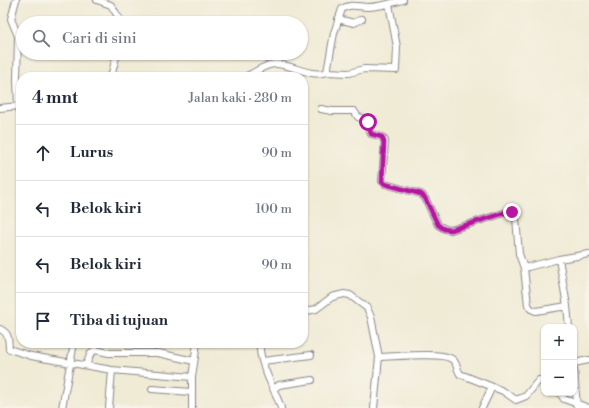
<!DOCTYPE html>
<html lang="id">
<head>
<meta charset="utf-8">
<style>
  :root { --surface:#fff; --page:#f6f6f7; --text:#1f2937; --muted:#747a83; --line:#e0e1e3 }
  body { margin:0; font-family:"Libre Bodoni",serif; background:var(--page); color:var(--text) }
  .controls { position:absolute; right:12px; bottom:12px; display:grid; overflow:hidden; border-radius:8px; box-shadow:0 1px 3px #0004 }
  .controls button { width:36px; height:36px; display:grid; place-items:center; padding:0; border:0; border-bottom:1px solid var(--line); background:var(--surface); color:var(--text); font:20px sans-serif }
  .stop { position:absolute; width:12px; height:12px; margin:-9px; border:3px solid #b5179e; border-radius:50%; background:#fff }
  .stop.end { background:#b5179e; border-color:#fff; box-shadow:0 1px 4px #0008 }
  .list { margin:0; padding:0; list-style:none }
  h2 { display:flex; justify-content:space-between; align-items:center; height:52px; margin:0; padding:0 16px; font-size:17px }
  h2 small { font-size:13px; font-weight:400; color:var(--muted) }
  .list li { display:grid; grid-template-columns:26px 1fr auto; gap:12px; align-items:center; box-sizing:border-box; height:56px; padding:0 16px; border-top:1px solid var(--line) }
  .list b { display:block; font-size:15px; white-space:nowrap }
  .list em { font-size:13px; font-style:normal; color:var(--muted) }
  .icon { flex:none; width:22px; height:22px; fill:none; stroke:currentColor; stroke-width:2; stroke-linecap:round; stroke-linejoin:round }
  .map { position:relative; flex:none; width:589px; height:408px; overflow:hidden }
  .search { position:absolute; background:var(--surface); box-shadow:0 1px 3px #0004; left:16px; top:16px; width:292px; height:44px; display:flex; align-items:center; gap:10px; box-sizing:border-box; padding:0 14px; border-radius:22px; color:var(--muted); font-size:15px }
  .panel { position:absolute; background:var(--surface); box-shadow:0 1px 3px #0004; left:16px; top:72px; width:292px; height:276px; border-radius:16px }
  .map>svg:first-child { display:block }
</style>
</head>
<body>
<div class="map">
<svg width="589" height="408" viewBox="0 0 589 408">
  <rect width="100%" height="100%" fill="#f7f3e8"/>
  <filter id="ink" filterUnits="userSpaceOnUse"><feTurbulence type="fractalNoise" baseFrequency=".025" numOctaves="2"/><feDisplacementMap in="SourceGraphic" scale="8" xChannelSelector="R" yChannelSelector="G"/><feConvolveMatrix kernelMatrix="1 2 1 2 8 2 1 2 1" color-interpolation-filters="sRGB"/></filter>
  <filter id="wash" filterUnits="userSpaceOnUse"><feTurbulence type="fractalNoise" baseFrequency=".012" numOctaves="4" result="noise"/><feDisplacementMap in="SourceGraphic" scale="16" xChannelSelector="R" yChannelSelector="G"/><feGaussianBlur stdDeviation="0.9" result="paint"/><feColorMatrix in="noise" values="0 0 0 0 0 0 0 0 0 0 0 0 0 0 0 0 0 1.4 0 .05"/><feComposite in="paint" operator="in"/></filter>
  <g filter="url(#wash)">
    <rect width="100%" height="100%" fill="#f0ebd5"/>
  </g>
  <g filter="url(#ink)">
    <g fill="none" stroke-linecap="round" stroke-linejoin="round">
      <defs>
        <path id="street" d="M16,0L11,19L18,36L17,80L18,106L21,114
          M97,0L111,5L122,23
          M338,19L354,23L362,19
          M327,72L349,73L364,69L396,70L397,47L389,4
          M111,77L117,53
          M244,77C254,74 264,64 275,64C292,64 310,78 327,72L334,33L342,9C351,3 358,7 368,7C380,7 392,3 403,0
          M0,108L18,106
          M321,109L332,111H354L358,117L366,119L371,134L382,137L385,141L382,181L385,184L421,194L425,198L438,225L445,229L451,230L507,212H513L516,218L519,254L524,268L528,305L531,309L536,311L567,306L569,327
          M559,259L567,306
          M524,268L559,259L589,254
          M303,312L316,309L332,297L344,294L350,295L367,308L371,317L379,357L374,408
          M0,329C10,334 8,339 9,349L31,356L112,370L192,377
          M260,343C258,363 275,389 281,408
          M379,357C393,357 445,351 453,360C457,363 457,370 460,374L503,391L516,400L526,396L539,380L544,381
          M263,361L311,355
          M574,363L589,360
          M86,365L91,353L95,350L109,353H158L194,361
          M574,368L577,408
          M152,389L191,392
          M274,389L279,385L312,380
          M560,393L564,399L589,408
          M62,408L74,343
          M109,408L112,370
          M192,408V377L197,343
          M482,408L492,387"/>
      </defs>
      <use href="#street" stroke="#898688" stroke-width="8"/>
      <use href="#street" stroke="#fff" stroke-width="6"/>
    </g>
  </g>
  <g fill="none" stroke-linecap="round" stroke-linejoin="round" filter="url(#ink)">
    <path stroke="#b5179e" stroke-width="5" d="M368,122L371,134L382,137L384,142L382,182L385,184L421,194L425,198L438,225L444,229L451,230L507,212H512"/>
  </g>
</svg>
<div class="controls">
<button>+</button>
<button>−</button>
</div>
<div class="stop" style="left:368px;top:122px"></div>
<div class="stop end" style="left:512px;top:212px"></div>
<div class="search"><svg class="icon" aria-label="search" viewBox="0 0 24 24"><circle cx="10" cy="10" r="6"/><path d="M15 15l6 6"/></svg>Cari di sini</div>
<section class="panel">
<h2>4 mnt<small>Jalan kaki · 280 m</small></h2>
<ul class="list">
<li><svg class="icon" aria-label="ahead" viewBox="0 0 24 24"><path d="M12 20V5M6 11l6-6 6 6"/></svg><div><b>Lurus</b></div><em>90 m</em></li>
<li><svg class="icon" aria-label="left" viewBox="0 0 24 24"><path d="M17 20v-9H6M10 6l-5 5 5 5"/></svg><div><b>Belok kiri</b></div><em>100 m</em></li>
<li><svg class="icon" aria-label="left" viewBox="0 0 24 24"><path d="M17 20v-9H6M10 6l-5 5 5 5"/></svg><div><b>Belok kiri</b></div><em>90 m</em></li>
<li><svg class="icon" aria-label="arrive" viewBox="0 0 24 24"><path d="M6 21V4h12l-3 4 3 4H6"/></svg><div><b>Tiba di tujuan</b></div></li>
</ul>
</section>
</div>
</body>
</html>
